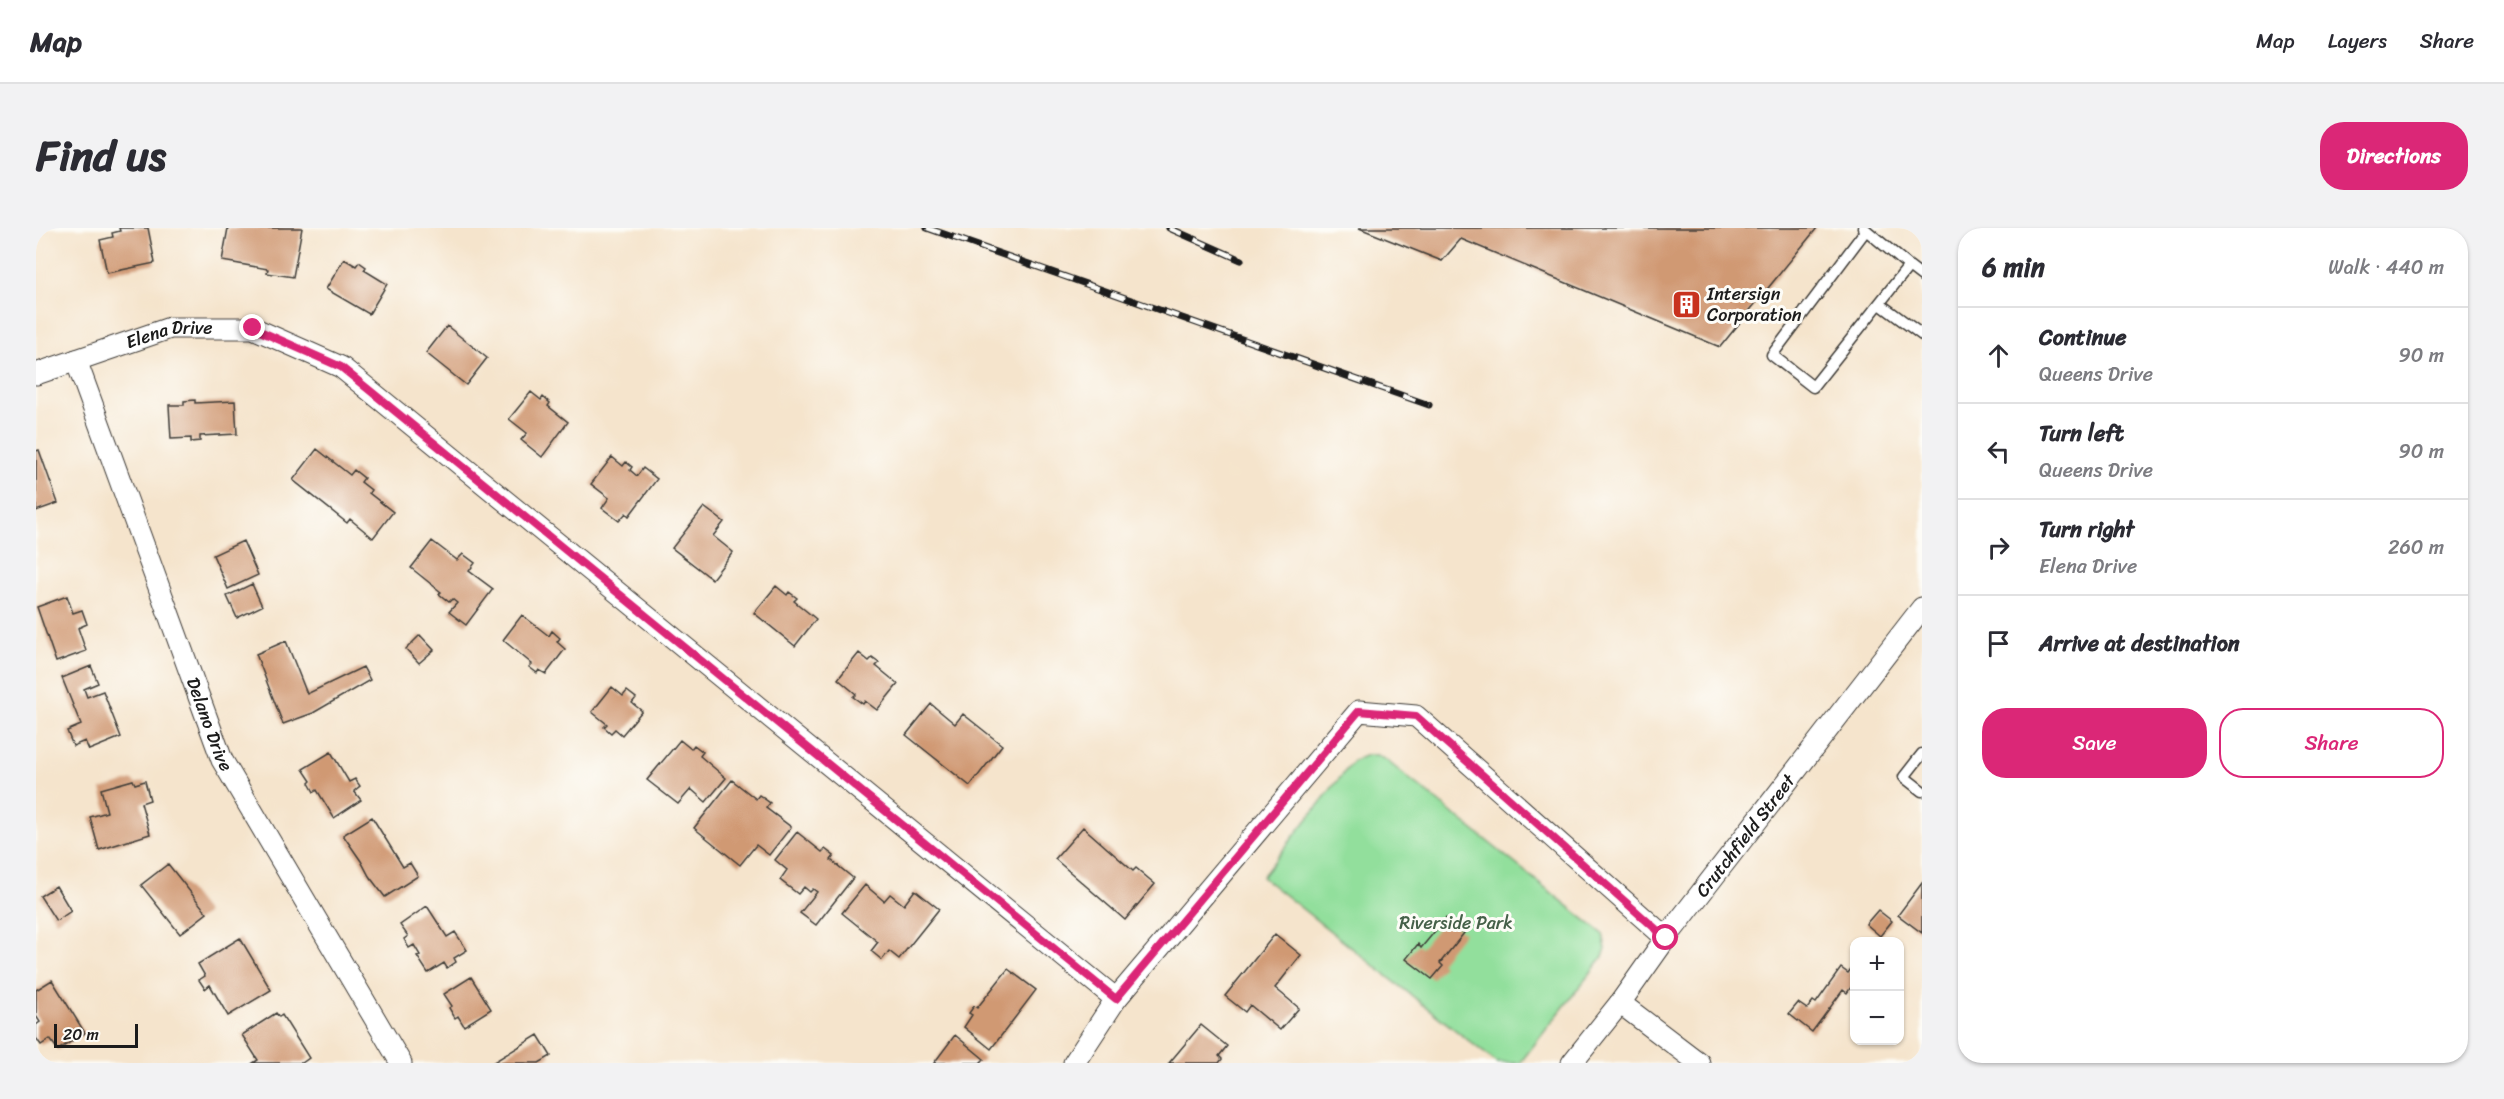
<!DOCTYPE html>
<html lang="en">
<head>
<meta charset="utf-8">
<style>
  :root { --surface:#fff; --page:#f2f2f3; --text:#2b2b33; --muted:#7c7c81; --line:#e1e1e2; --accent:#db2777 }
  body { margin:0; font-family:Sriracha,sans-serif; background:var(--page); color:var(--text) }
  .controls { position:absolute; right:18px; bottom:18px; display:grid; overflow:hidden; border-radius:12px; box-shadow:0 2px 4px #0004 }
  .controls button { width:54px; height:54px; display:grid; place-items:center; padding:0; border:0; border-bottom:2px solid var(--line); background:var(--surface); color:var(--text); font:30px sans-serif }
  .scale { position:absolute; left:18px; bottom:15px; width:84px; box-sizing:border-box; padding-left:6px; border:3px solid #1c1c1c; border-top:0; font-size:16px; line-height:21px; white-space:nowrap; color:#1c1c1c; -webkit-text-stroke:4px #fdfcf7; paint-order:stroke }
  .stop { position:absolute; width:18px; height:18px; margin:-14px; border:4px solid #db2777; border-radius:50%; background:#fff }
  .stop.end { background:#db2777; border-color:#fff; box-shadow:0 2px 6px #0008 }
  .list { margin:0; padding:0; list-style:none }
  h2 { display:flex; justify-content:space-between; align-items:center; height:78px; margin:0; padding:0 24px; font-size:26px }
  h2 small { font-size:20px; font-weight:400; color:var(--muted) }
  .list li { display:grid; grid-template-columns:39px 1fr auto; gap:18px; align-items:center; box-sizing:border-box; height:96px; padding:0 24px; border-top:2px solid var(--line) }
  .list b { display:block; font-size:22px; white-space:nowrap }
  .list p { margin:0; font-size:20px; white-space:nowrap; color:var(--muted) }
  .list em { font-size:20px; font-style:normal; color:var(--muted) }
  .actions { display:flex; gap:12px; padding:18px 24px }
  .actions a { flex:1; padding:14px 0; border:2px solid var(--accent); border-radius:24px; text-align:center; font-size:21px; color:var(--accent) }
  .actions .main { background:var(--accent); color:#fff }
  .icon { flex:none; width:33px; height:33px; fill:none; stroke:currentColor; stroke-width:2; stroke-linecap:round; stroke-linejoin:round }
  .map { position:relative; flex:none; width:1886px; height:835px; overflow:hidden; border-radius:24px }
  header { display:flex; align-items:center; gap:36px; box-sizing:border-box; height:84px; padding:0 30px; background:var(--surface); border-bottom:2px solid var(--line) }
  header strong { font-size:28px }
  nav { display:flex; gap:33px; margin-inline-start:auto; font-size:21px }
  .intro { display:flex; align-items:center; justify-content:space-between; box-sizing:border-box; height:144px; padding:0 36px }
  h1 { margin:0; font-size:42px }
  .button { padding:15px 27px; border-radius:24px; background:var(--accent); color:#fff; font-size:21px; font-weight:700 }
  main { display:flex; gap:36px; padding:0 36px }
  aside { flex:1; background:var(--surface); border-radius:24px; box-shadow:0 2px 4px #0004 }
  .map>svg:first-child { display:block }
</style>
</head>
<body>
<header>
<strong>Map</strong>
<nav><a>Map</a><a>Layers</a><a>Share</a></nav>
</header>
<div class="intro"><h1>Find us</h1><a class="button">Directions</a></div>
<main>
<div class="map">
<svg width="1886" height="835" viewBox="0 0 1886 835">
  <rect width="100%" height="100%" fill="#fdfcf7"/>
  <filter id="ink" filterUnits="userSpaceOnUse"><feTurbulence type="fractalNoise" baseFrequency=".0167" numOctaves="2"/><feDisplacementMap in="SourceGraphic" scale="12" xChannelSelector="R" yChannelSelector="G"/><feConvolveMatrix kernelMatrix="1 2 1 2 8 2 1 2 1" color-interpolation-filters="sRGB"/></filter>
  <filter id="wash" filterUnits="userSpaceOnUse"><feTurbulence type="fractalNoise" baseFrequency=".008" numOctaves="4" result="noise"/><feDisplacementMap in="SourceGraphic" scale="24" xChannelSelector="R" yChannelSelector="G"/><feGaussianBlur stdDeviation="1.35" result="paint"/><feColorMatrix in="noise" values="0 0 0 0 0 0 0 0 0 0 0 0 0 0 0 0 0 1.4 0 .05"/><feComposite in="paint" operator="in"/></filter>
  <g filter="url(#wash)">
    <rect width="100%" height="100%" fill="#f5e4cc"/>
    <path fill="#92df9c" stroke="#577e5c" stroke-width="1.5" d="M1331,527H1341L1350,532L1567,706L1570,721L1566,730L1484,835H1461L1226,649L1317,533Z"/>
    <g id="blocks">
      <path fill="#d09973" d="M83,0H112L119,35L71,45L64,12L77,9L76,5L84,3Z
        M192,0H266L257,49L231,45L232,41L186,33Z
        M1323,0H1781L1684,119L1425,11L1406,33Z
        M308,31L320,38L323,34L330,39L328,42L351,56L333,86L290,61Z
        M411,98L451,130L430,157L390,125Z
        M495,164L505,172L507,169L514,175L512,178L532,194L506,229L485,212L491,205L473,191Z
        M159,172V175L199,173L201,206L164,208V213L155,214V210L135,211L133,177H148V173Z
        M281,221L314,247L318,242L328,250L325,254L335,262L333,265L357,284L337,310L314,291L311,295L257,252Z
        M3,222L22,275L0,283V223Z
        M576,229L587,238L590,234L596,239L594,242L601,248L607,240L621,251L593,288L590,285L583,293L566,280L573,270L555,256Z
        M668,279L688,294L677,308L697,324L676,351L636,320Z
        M207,313L222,347L192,361L177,327Z
        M396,313L421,332L427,326L439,335L433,343L457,361L430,397L413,384L421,375L416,371L413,374L403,366L405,364L375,340Z
        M216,356L226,378L201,390L191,368Z
        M740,358L751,367L753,364L761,370L758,373L780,391L759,418L718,385Z
        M31,368L37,385L46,382L51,396L42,400L50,423L20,434L1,379Z
        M486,387L513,408L516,403L524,410L521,414L529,421L510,446L503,442L501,445L493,439L496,436L467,412Z
        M384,407L398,422L383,435L370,421Z
        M250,413L271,466L327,439L334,452L277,485L247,496L220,426Z
        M823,425L833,433L836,430L843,435L840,438L862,456L841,482L829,473L827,476L817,469L820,466L802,451Z
        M55,438L62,455L48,461L51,469L67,463L85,509L53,522L49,513L37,518L31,503L45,497L26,450Z
        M576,459L587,468L591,463L600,470L596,475L606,483L586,507L579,501L575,505L568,499L571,496L556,484Z
        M895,476L919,496L927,486L966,517L934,558L870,507Z
        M644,512L655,521L658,517L667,524L664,528L690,550L670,574L655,561L642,576L611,552Z
        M295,524L313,554L319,551L324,558L318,563L325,572L298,590L281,562L278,564L273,555L275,553L267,541Z
        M97,552L99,556L109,553L114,572L105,575L114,606L63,622L54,589L71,584L65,561Z
        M696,552L720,571L723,567L734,575L730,580L755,599L733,627L720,617L704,637L658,600Z
        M336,589L367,639L374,635L382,648L349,669L333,648L325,633L307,607Z
        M1047,599L1097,643L1100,640L1119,656L1089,692L1019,631Z
        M761,604L786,624L789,621L798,628L795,632L817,650L780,697L764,685L781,664L777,661L774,664L768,659L762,666L744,652L751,642L739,632Z
        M132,636L171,685L144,706L105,657Z
        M1886,655V705L1862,687Z
        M829,657L848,673L854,666L868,677L879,662L903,681L863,731L853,723L846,732L835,723L842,714L806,685Z
        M20,658L35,683L20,693L4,668Z
        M391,678L411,709L419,704L431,722L418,730L420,734L411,740L408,735L392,745L381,728L384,727L378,717L373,720L368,711L372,708L364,697Z
        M1842,682L1856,693L1844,708L1830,696Z
        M1410,690L1428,705L1404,735L1407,738L1396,751L1370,731L1382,716L1385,720Z
        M1239,706L1265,727L1239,760L1263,780L1244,802L1214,777L1209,784L1189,768Z
        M204,710L235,762L192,788L174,757L169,761L163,752L169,748L162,736Z
        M1818,737V755L1811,765L1807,762L1776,804L1753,786L1762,775L1771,781L1777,773L1780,775L1805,740L1812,745Z
        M972,741L1000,762L955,821L928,799L936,787L933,785L938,778L941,780Z
        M435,749L455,781L428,798L422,788L419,790L413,780L416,778L408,766Z
        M16,752L49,805L22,822L14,811L5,817L0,810V797L4,794L0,788V762Z
        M240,785L243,789L246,787L273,830L266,835H217L222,832L206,807Z
        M1165,797L1191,818L1183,828L1186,831L1183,835H1133Z
        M502,807L515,828L503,835H456Z
        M919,807L948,831L944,835H898Z"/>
    </g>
  </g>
  <g filter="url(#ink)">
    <use href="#blocks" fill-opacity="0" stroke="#3d3a36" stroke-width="1.5"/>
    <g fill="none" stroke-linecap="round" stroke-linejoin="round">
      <defs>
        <path id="service" d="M1827,0L1830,2L1736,127L1777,159L1873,38L1886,48
          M1830,2L1873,38
          M1844,76L1886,107
          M1886,526L1868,549L1886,563"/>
        <g id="minor">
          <path id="s1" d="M40,132L186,532L365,835"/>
          <path id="s2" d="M0,146L134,100H217L305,139L1080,771"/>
          <path d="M1584,775L1663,835"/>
          <path d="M1038,835L1080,771L1323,483L1380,488L1630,710"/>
          <path id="s3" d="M1536,835L1584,775L1630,710L1886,380"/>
        </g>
      </defs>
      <use href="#service" stroke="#3d3a36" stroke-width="13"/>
      <use href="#minor" stroke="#3d3a36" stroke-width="23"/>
      <use href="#service" stroke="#fff" stroke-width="10"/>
      <use href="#minor" stroke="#fff" stroke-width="21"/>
      <defs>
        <path id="rail" d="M891,0L1393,177
          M1133,0L1205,32"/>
      </defs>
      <use href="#rail" stroke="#1c1c1c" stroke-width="7"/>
      <use href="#rail" stroke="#fdfcf7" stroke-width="4.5" stroke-dasharray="14" stroke-linecap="butt"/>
    </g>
  </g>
  <g fill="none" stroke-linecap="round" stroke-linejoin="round" filter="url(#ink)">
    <path stroke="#db2777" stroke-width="8" d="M217,100L305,139L1080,771L1323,483L1380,488L1630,710"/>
  </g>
  <defs>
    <symbol id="building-square" viewBox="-11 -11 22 22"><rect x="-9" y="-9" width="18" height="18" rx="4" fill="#c8321e" stroke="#fdfcf7"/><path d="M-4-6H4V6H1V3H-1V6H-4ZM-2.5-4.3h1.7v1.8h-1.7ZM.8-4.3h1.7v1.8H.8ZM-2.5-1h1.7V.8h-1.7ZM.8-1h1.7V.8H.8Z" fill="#fff"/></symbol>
  </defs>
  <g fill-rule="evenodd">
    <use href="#building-square" x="1634" y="60" width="33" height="33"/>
  </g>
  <g text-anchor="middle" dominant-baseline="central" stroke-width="6" stroke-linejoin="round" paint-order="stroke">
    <g font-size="18" fill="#1c1c1c" stroke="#fdfcf7" text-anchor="start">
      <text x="1671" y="66">Intersign<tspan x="1671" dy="21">Corporation</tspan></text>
    </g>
    <g font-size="18" fill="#1c1c1c" stroke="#fdfcf7">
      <text stroke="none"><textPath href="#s2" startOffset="140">Elena Drive</textPath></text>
      <text stroke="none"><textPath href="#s1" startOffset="388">Delano Drive</textPath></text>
      <text stroke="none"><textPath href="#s3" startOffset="286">Crutchfield Street</textPath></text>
    </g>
    <g font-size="18" fill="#456049" stroke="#fdfcf7">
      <text x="1420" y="695">Riverside Park</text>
    </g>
  </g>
</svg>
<div class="controls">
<button>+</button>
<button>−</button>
</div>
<div class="scale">20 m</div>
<div class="stop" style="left:1630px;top:710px"></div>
<div class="stop end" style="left:217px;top:100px"></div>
</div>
<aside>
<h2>6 min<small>Walk · 440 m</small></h2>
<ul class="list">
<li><svg class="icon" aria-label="ahead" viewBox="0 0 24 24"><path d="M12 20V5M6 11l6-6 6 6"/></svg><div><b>Continue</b><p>Queens Drive</p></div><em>90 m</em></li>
<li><svg class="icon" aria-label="left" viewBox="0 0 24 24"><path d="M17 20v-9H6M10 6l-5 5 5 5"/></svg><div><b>Turn left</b><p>Queens Drive</p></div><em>90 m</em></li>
<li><svg class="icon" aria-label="right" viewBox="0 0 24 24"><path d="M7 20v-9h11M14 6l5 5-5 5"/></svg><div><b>Turn right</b><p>Elena Drive</p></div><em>260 m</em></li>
<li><svg class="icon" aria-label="arrive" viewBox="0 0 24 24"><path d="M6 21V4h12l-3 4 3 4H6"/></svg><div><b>Arrive at destination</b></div></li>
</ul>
<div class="actions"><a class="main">Save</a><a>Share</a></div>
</aside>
</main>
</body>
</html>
